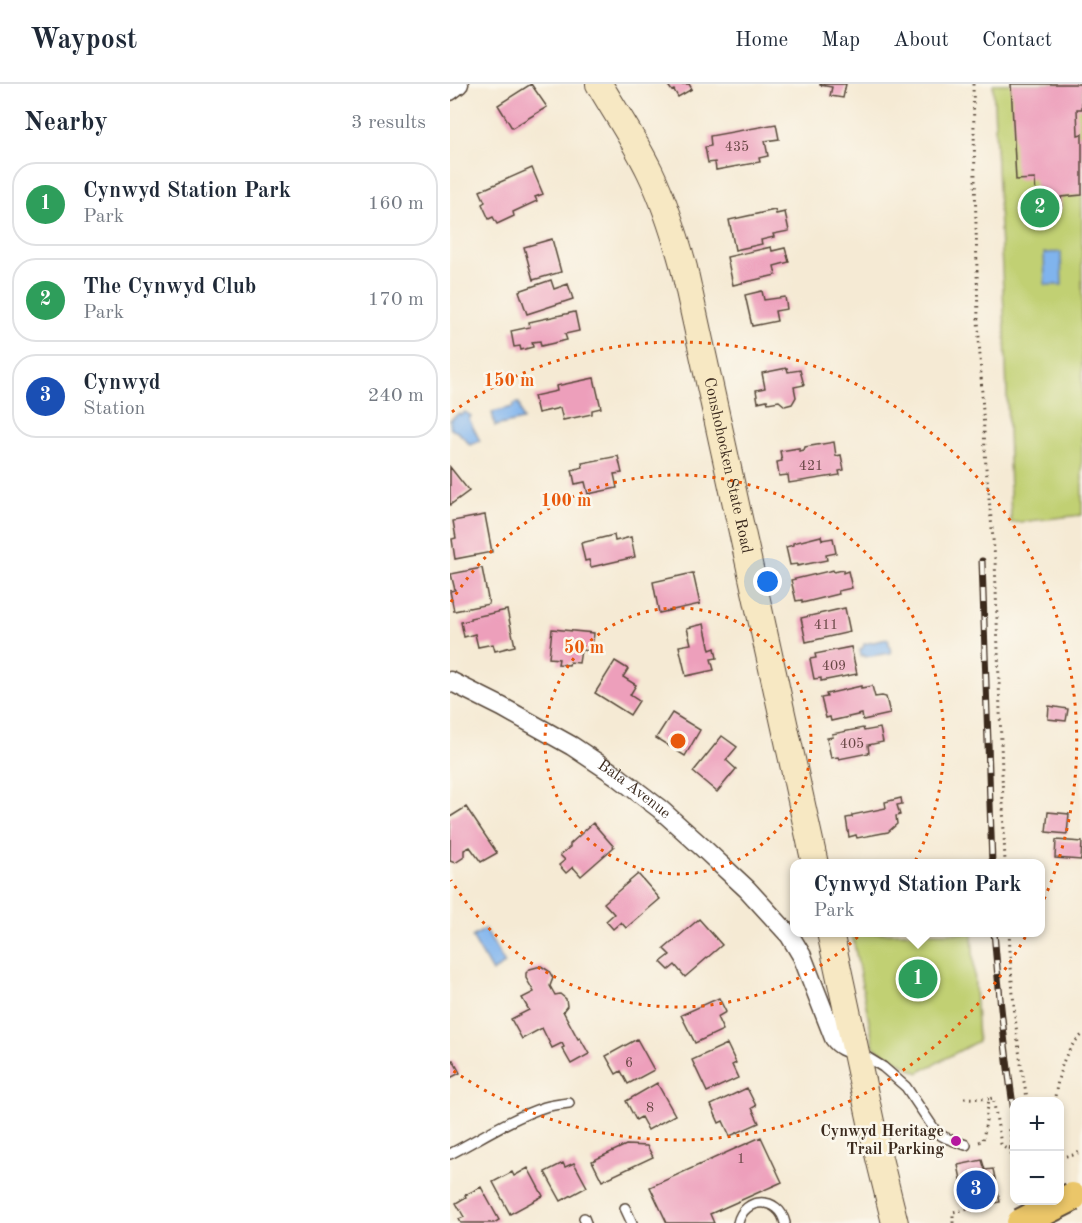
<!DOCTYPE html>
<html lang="en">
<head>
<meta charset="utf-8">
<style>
  :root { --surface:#fff; --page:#f6f6f7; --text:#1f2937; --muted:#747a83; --line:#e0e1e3; --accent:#0b8043 }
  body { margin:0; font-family:"Old Standard TT",serif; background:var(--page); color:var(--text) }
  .controls { position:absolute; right:18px; bottom:18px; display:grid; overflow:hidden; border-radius:12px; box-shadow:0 3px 9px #0003 }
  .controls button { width:54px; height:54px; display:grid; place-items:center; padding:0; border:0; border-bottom:2px solid var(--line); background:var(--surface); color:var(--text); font:30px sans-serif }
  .you { position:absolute; left:318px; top:498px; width:21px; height:21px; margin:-15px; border:4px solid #fff; border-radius:50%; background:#1a73e8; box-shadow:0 0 0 9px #1a73e833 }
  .badge { display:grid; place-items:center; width:39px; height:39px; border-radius:50%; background:var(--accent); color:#fff; font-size:20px; font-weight:700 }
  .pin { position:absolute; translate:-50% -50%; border:3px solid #fff; box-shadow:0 2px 6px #0006 }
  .popup { position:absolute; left:340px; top:775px; width:255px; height:78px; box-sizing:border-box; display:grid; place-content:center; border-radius:12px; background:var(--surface); filter:drop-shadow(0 2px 4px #0005); font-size:20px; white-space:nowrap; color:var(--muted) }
  .popup b { font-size:22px; color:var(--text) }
  .popup::after { content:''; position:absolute; left:50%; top:100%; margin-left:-12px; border:12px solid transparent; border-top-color:var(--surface) }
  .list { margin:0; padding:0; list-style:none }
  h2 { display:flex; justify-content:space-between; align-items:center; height:78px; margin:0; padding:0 24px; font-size:26px }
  h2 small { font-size:20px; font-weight:400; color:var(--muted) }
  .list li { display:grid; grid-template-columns:39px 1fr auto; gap:18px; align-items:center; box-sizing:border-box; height:84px; margin:0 12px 12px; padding:0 12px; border:2px solid var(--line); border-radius:24px }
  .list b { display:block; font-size:22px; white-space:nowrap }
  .list p { margin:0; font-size:20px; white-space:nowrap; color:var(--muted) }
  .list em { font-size:20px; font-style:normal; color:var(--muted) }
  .map { position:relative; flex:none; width:632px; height:1139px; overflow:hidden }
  header { display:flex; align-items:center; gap:36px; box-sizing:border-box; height:84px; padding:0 30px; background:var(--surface); border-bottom:2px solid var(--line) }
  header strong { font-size:28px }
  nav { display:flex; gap:33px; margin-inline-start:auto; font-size:21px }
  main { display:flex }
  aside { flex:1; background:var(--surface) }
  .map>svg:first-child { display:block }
</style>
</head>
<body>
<header>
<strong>Waypost</strong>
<nav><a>Home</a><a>Map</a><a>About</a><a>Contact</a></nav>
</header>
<main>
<aside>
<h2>Nearby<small>3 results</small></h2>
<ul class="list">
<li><span class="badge" style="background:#2e9e5b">1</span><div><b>Cynwyd Station Park</b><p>Park</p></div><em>160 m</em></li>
<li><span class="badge" style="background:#2e9e5b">2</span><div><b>The Cynwyd Club</b><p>Park</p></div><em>170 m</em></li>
<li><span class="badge" style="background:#1a4fb4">3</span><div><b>Cynwyd</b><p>Station</p></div><em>240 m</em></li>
</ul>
</aside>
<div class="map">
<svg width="632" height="1139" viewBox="0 0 632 1139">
  <rect width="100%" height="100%" fill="#fbf7ec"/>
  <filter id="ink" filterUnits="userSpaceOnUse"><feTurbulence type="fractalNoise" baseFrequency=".0167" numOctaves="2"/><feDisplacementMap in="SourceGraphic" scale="12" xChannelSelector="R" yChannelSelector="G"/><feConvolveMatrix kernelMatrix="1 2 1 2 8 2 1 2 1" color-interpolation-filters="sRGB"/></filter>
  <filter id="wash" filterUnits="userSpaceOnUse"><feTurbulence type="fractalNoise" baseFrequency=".008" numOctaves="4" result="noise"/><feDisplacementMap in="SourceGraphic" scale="24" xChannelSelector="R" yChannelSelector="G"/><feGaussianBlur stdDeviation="1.35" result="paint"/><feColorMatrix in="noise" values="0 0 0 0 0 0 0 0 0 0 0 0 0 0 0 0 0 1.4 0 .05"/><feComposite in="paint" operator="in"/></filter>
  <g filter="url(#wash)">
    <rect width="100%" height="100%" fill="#f5ead4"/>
    <path fill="#c1d073" stroke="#7e7d48" stroke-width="1.5" d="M543,0H632V431L561,439L555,248Z
      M402,849H522L528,957L468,989L424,963Z"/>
    <path fill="#80b4ed" stroke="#5e6f86" stroke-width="1.5" d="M611,168L612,201H595L594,169Z
      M69,319L73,336L45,342L42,328L63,323L64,320Z
      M15,328L21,332L19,335L30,357L20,361C14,354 10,348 1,345L0,336L8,330L12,331Z
      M438,555L441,569L415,573L414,571L411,572L410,565L413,564L414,560Z
      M35,845L55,880L42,888L22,853Z"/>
    <g id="blocks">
      <path fill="#ed9fbb" d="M81,0L97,23L62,44L48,21Z
        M217,0H239L242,5L228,13L224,6L222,7Z
        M370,0H396L393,14L380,12L382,3L370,1Z
        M561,0H632V25H627L628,51L632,50V111L611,113V125H606V131L587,132L585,95L566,96Z
        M326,40L329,55L315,57L318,72L309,74L310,78L266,86L265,78L258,79L255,63L261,62L260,52Z
        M82,84L93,110L85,113L87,117L63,128L64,132L47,140L43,133L39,135L32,120L35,118L30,107Z
        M325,126L326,130L335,128L339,147L323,150L324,153L311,156L312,160L285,166L279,136Z
        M102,155L111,188L83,196L74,163Z
        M321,163L322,167L335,164L339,178L324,182L326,191L283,201L277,173Z
        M101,196L104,205L118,200L123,215L77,230L69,207Z
        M312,207L314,216L335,213L337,225L325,227L327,237L302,242L295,211Z
        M125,228L129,247L115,250L117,256L91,262L90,257L82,258L83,263L71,266L70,262L64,263L61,247L80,243L79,238Z
        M337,284L338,288L350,286L354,301L344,303L346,313L342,320L335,322L329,317L318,319L317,316L308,318L306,306L315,304L312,289Z
        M144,294L151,324L142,326V330L113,336L110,324L88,329L84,312L107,307L106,302Z
        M384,358L386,372L391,371L394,386L389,387L390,391L339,399L338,391L329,392L327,378L332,377L330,367L349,364V367L354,366L355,363Z
        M168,372L172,389L164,390L167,404L138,410L135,398L125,400L122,386L133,383L132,379Z
        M0,383L19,407L0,421Z
        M35,431L42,468L5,475L2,455L6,454L3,437Z
        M164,451L165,457L181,453L185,473L141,483L139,476L135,477L131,459Z
        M371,452L372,456L383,454L386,469L376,471L377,476L347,482V480L340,481L336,463L343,461V459Z
        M32,484L39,520L4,527L0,507L5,506L1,490Z
        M383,486L384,488L393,486V489L398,487L402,504L388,507L389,510L352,519V516L346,517L341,496Z
        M243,489L250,520L209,529L203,498Z
        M395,524L400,548L356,558L351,534Z
        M57,526L65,562L45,567L43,560L28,563L25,550L14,553L11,538L20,536V534Z
        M254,540L260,566L265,564L267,574L261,575L264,586L236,592L229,562L241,560L237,544Z
        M102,545L144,549L142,567L131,566L129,579L120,578L119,581L108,580L109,575L99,574Z
        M401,563L407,590L371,597V594L364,595L360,575L366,574L365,570Z
        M165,577L178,585L173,593L186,601L180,611L189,617L180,631L145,609Z
        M411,602V604L422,602L425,613L432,612L436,613L440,630L413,636L412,630L381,637L380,633L376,634L371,614L377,613L376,610Z
        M599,622L618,625L616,637L598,635Z
        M222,629L250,646L235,672L206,654Z
        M413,644L414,647L430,644L433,658L418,661L419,669L389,675L388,673L381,674L377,654L383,653L382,650Z
        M272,652L287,663L276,676L286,685L267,708L243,688Z
        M451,714L452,720L447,721L450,731L446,732L447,740L438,748L407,754L406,751L399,753L396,734L402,733V731L436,724L435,718Z
        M16,723L47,769L31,778L20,763L14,766V773L5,779L0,777V733Z
        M598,728L619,730L617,750L596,748Z
        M143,739L164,763L131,792L123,783L116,789L109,781L115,776L110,771L120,763V760Z
        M606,756L632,758L631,776L605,774Z
        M188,790L210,815L176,844L171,838L163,845L156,837L164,830L154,819Z
        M249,835L272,861L235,893L225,881L219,886L211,878L220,871L214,865Z
        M91,882L99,887L103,894L100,902L105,911L110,910L116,915L117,922L113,927L128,955L130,954L139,970L121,980L112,964L114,963L112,959L102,964L92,944L72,955L61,935L79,926L72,914L84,908L76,894V889L80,885Z
        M269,914L276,928L267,933L273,946L245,959L231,931Z
        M187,955L204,986L178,1000L171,987L166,990L156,972Z
        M277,960L286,979L282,981L288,994L257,1008L242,976Z
        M3,976L10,989L0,994V977Z
        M207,999L225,1031L198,1046L191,1033L186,1036L176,1017Z
        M297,1004L306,1022L302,1024L309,1039L280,1052L273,1037L269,1039L261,1021Z
        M311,1053L332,1098L260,1130L264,1139H217L200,1103Z
        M176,1061L197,1062L203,1073L152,1097L142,1077Z
        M532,1076L535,1086L543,1085L550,1118L517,1124L508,1081Z
        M113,1079L115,1083L124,1079L137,1103L111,1117L95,1088Z
        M78,1084L93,1112L60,1130L43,1098L62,1088L64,1092Z
        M31,1103L49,1136L44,1139H11L9,1135L14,1133L6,1119L16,1113L15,1111Z"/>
    </g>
  </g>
  <g filter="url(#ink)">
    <use href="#blocks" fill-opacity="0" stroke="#574739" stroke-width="1.5"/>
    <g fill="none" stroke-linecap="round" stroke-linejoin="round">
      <defs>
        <path id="lane" d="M410,969L433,983L456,1003L487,1049L496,1054L516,1061
          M0,1070C31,1054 61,1034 95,1023C102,1021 111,1020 119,1019
          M175,1124L182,1139
          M134,1134L136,1139
          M288,1139C294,1112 329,1112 335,1139"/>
        <g id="street">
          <path d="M0,7L9,0"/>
          <path id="s1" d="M0,597L52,623L122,662L167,692L210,725L252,763L297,805L340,852L352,872L384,954C390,962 396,964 406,966"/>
        </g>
        <g id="secondary">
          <path id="s2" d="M149,0C166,29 185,57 200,88C215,119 225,151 234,184L365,780"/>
          <path d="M380,848L427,1066L445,1139"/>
        </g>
      </defs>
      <use href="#lane" stroke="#574739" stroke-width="12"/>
      <use href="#street" stroke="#574739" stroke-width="21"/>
      <use href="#secondary" stroke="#574739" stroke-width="28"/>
      <path stroke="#574739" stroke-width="3" stroke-dasharray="1.5 4.5" stroke-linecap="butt" d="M523,0L528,235L536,384L545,475L555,780
        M559,848C562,905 566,962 578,1018
        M514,1014L539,1015
        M604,1018C609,992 611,969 632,951
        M529,1058L533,1057L539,1015L543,1014L551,1060C554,1064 556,1065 560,1064L562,1060L559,1041L564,1040
        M560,1064L564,1084
        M610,1073L623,1071L632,1067
        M503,1139V1128L533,1122V1121"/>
      <use href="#lane" stroke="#fff" stroke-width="9"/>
      <use href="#street" stroke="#fff" stroke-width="18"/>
      <use href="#secondary" stroke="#f7e8c3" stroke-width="26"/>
      <defs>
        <path id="rail" d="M532,477L542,780
          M544,848C549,909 555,968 564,1028
          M583,1116L589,1139"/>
      </defs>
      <use href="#rail" stroke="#3b2a1e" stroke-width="7"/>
      <use href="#rail" stroke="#fbf7ec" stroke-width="4.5" stroke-dasharray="14" stroke-linecap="butt"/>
      <defs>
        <path id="primary-bridge" d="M571,1139L622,1113"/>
      </defs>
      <use href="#primary-bridge" stroke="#574739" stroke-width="32" stroke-linecap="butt"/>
      <use href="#primary-bridge" stroke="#ebc669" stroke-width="28"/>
    </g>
  </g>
  <g fill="none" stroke="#e8590c" stroke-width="3" stroke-dasharray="3 6">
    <circle cx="228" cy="657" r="133"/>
    <path d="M1 518A266 266 0 1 1 1 796"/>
    <path d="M2 328A399 399 0 1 1 2 986"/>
  </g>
  <circle fill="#b5179e" stroke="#fbf7ec" stroke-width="2" cx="506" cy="1057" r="6"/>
  <g text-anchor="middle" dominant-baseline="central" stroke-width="5" stroke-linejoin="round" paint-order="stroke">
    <g font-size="14" fill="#684745">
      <text x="287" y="63">435</text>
      <text x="361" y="382">421</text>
      <text x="376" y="541">411</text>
      <text x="384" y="582">409</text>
      <text x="402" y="660">405</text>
      <text x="179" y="979">6</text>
      <text x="200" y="1024">8</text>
      <text x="291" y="1075">1</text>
    </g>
    <g font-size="16" fill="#3b2a1e" stroke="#fbf7ec">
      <text stroke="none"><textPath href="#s2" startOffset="406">Conshohocken State Road</textPath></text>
      <text stroke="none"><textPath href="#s1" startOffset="214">Bala Avenue</textPath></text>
    </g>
    <g font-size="16" font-weight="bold" fill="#3b2a1e" stroke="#fbf7ec" text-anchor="end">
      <text x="494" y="1048">Cynwyd Heritage<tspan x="494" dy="18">Trail Parking</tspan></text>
    </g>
  </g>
  <circle cx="228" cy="657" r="9" fill="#e8590c" stroke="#fbf7ec" stroke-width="3"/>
  <g font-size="18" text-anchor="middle" font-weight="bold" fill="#e8590c" stroke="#fbf7ec" stroke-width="5" stroke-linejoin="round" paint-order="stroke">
    <text x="59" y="302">150 m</text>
    <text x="116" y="422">100 m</text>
    <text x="134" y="569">50 m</text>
  </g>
</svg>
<div class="controls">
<button>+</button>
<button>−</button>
</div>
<div class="you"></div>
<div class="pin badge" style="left:468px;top:895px;background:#2e9e5b">1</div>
<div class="popup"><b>Cynwyd Station Park</b>Park</div>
<div class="pin badge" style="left:590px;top:124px;background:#2e9e5b">2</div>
<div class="pin badge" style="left:526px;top:1106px;background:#1a4fb4">3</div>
</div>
</main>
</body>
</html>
